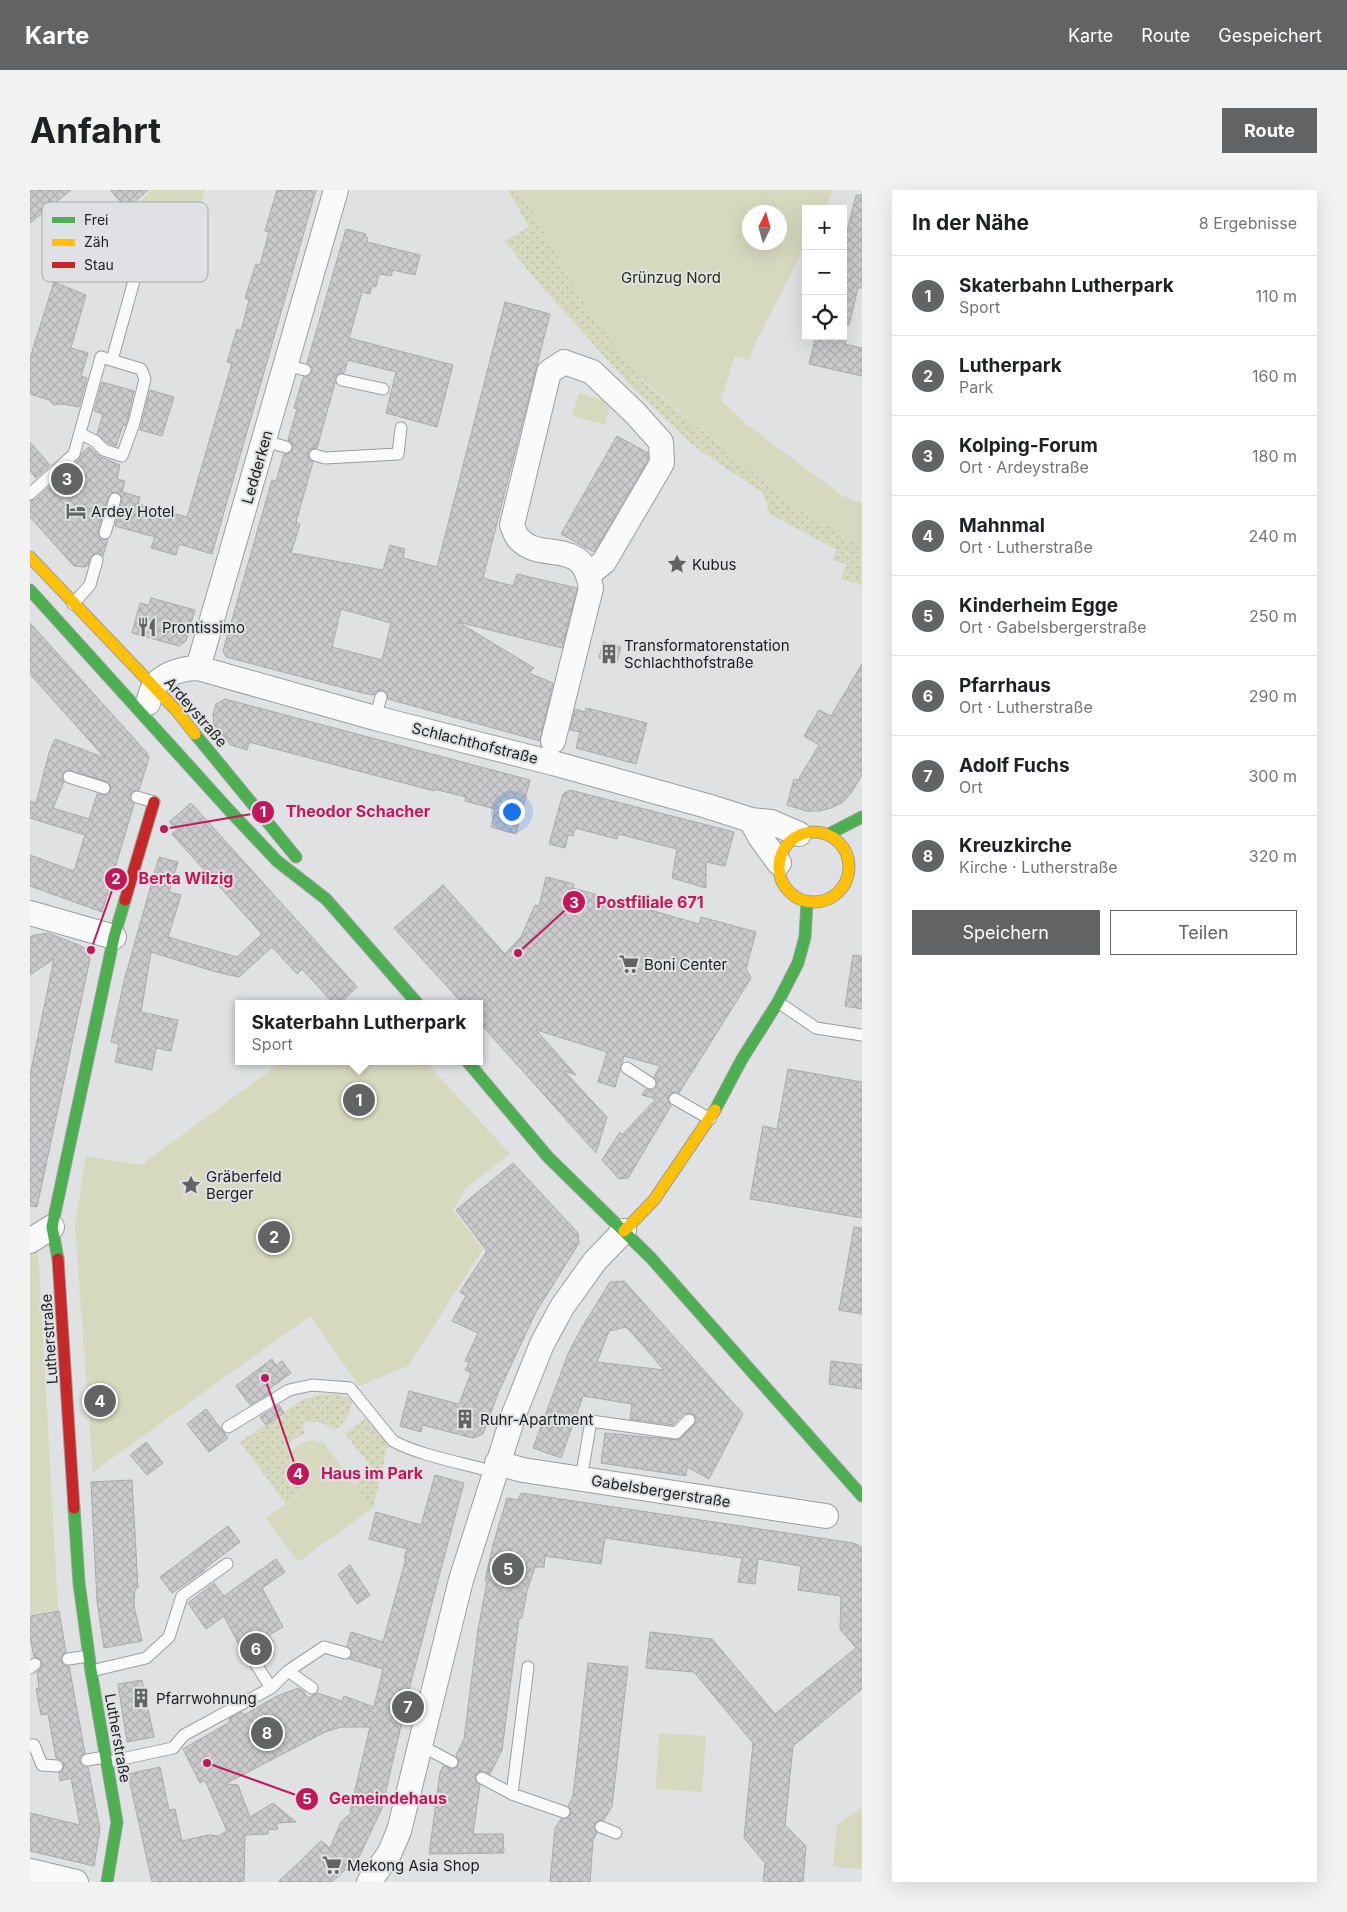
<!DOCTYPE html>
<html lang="de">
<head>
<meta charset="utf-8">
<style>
  :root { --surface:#fff; --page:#f2f2f2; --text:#202124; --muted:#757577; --line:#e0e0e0; --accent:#626364 }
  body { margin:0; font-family:Inter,sans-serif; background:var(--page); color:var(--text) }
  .controls { position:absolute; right:15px; top:15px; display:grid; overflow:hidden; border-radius:0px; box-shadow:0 5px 20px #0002 }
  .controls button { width:45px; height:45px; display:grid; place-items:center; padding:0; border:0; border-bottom:1px solid var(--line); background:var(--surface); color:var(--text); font:25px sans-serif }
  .compass { position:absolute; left:712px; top:15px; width:45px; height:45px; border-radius:50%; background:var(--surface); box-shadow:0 5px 20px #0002; rotate:5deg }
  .you { position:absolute; left:481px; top:621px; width:18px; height:18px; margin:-12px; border:4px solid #fff; border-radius:50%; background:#1a73e8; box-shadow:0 0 0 8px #1a73e833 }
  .badge { display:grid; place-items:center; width:32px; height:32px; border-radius:50%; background:var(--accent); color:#fff; font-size:16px; font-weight:700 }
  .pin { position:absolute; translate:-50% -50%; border:2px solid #fff; box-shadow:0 1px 5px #0006 }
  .popup { position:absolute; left:205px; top:810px; width:248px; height:65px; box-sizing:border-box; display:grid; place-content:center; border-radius:0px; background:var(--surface); filter:drop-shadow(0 1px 4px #0005); font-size:16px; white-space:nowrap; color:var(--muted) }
  .popup b { font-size:19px; color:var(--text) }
  .popup::after { content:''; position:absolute; left:50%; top:100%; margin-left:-10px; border:10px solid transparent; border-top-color:var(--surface) }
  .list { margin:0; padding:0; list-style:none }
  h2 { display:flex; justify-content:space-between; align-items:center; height:65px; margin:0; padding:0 20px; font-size:21px }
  h2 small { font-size:16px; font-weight:400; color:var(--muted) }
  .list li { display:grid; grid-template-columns:32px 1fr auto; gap:15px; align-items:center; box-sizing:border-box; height:80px; padding:0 20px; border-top:1px solid var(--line) }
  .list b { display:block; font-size:19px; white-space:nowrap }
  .list p { margin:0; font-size:16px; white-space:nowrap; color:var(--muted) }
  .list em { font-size:16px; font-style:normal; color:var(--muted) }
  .actions { display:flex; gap:10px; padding:15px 20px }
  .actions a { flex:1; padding:11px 0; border:1px solid var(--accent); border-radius:0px; text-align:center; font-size:18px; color:var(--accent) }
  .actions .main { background:var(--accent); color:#fff }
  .icon { flex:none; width:28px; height:28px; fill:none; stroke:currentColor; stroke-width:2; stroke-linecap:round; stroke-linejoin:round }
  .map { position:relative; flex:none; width:832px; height:1692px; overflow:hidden; border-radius:0px }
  header { display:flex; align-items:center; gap:30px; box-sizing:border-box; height:70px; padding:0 25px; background:var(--accent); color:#fff }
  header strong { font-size:24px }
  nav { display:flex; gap:28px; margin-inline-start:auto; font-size:18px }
  .intro { display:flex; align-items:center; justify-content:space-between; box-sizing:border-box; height:120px; padding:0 30px }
  h1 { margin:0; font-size:35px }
  .button { padding:12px 22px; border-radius:0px; background:var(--accent); color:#fff; font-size:18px; font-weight:700 }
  main { display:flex; gap:30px; padding:0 30px }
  aside { flex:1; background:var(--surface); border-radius:0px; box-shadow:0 5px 20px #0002 }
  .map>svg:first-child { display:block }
</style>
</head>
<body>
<header>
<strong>Karte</strong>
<nav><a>Karte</a><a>Route</a><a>Gespeichert</a></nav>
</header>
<div class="intro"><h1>Anfahrt</h1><a class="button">Route</a></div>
<main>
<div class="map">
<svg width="832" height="1692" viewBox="0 0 832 1692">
  <defs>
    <pattern id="grass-dots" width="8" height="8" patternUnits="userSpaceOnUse" patternTransform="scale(1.25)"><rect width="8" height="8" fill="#d6d9be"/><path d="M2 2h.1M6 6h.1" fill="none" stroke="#b7baa3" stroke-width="1.8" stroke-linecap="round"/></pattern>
    <pattern id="building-cross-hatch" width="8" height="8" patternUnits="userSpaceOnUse" patternTransform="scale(1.25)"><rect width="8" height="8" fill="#cbcacc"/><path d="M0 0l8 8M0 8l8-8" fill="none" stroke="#aeadaf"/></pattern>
  </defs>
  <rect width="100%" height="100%" fill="#e0e1e3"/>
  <path fill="url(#grass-dots)" d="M478,0H490L558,120L612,191L763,316L832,357V395L811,389L816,374L802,370L807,360L740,324L733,303L664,256L602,197L513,98L474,51L499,37Z
    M292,1204H308L323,1210C320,1223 316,1232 305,1240L290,1232H273L274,1244L264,1249L256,1257L262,1261C255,1277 266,1288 275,1299L256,1314L210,1252L272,1210Z
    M335,1228L358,1254L343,1318L325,1294L343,1279L315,1244Z"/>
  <path fill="#d6d9be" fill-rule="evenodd" d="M122,0H175L161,52L104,36L105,34L97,24Z
    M490,0H803L794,19H776V54L724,156L720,170L705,166L691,210L716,234L813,306L832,313V357L763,316L608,186L558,120ZM719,22H749V52H719Z
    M549,203L581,212L575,235L542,226Z
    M253,871H395L480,964L436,998L423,1020L453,1059L378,1176L329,1196L280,1126L63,1282L45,1035L56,966L111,975Z
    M8,1060L28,1420L0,1425V1065Z
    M283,1250L294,1253L298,1259L343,1318L268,1372L236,1328L275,1300C271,1294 266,1289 263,1284C252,1266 266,1252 283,1250Z
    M629,1543L676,1546L672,1602L626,1599Z
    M832,1617V1679L803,1677L807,1635Z"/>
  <path fill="url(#building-cross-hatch)" stroke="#aaa9ab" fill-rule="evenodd" d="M0,0H41L0,33Z
    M80,0H118L97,19Z
    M247,0H286L182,364L149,354L146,365L121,358L125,347L85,336L92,308L90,304L84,302L78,307L68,341L70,348L73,350L78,349L73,366L69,363H65L60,368L58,375L55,377L44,376L0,327V311L5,310L49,270L52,263L59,257L71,267L90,275L87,289L95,291L92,302L110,307L108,314L157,327L202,173L197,172L207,139L211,141L219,110L215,108L226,74L230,75L239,42L235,41Z
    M826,5H832V98H828L819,135L813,134V57Z
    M316,39L336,44L335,47L338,48L337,52L390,65L385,85L363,80L361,86L349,84L346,97L342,96L340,104L332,102L319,148L423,175L407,237L356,223L366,182L318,170L314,183H309L305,188V193L287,258L280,259L278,263L279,270L283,272L266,332L270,334L261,363L353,380L360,355L375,359L373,368L407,377L475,112L520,124L453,388L483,396L487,384L547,398L532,458L428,432L504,478L499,483L523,493L510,551L358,509L357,502L353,500L346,501L344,505L333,503L196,467L193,461L242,290L246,291L254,264H258L263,259V255L258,250L267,219L264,218L273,187H277L282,182V178L277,173ZM311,419L361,433L352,470L302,457Z
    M24,92L56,105L41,158L58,163L51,186L57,188L49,217L32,214L24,215L19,210L0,204V168Z
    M786,146H817L815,154L832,158V186L779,174Z
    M72,192L104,201L97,231L95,236L93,235L86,256L78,253L67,244L73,224L64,221Z
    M120,200L144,207L132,246L110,240Z
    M587,246L618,263V270L564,362L531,344Z
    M0,252L20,275L6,288L0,281Z
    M121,408L165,420L156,451L149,456L102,443L110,413L119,415Z
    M0,433L117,563L119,568L109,600L102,601L100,605V609L104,614L72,722L0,696V665L44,681L55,645L0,628V611L6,613L19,563L25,549L75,568L0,484ZM37,580L76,591L81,596L79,604L75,605L67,604L59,629L23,618L34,592L32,584Z
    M573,452L591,457L587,472L569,468Z
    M832,474V585L821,603L813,612L801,618L789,621H776L757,615L764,589L768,590L789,555L774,546L789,520L801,526Z
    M195,509L500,590L486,644L461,637L465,619L435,611L436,607L404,599V601L219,552L217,560L201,555L184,535L183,524L186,514Z
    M556,518L617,533L606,574L546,558L550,542L540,540L545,519L555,522Z
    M540,600L704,642L695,676L676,672V698L642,688L647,659L588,644L587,649L545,638L543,646L538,645L535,658L519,654L533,604Z
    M161,613L327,797L309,814H304L272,779L267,784L242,757L209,787L186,782L121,762L111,822L148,830L141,861L126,858L122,880L85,872L89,854L81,852L94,791L129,667L148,672L139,702L151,705L138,747L207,767L232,744L142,644L147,640L139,632Z
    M516,687L544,694L543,698L669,734L671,727L726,742L716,779L721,788L649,903L644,902L639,905L638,910L641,916L598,988L589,989L572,970L590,942L592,945L626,909L612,905L616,899L623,900L626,897L627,890L624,887L630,876L594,866L585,897L568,892L577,862L506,840L546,885L534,881L577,927L566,963L449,832V814H433L364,738L413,695L475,764L491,747L505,715L509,716Z
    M18,743L51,756L56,759L60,769L7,1017L0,1016V885L24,769L0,785V747L5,745Z
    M823,765L832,766V819L815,816Z
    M758,879L832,892V1028L720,1009L733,936L747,939Z
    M483,973L548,1043L549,1053L506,1122L468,1203L453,1244L443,1248L392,1235L391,1242L370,1236L379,1201L429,1214L441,1183L435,1180L439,1173L435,1171L448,1143L422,1131L436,1106L430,1102L457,1061L426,1020Z
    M824,1037L832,1038V1124L809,1120Z
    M594,1091L713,1224L679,1289L657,1277L656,1286L571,1273L575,1243L648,1250L666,1232V1228L660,1223L654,1224L643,1235L600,1229L602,1214L553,1206L531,1268L503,1258L538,1164L551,1139L580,1092ZM596,1137L603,1144L634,1180L567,1172L579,1141Z
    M242,1169L246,1175L252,1171L261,1183L238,1200L240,1203L220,1215L206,1196Z
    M801,1171L832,1175V1199L799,1194Z
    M249,1215L254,1223L236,1235L230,1227Z
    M176,1219L198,1248L179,1262L157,1234Z
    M116,1252L133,1273L117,1285L100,1265Z
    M405,1285L434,1293L382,1488L352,1618L329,1667L302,1692H248L291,1651L300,1658L311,1632L323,1621H320L340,1537H311L295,1542L195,1594L208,1595L220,1627L243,1613L266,1632L246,1633L248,1639L238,1640V1644L215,1645L214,1692H122L98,1584L130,1577L139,1620L145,1619L152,1651L178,1645L188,1646L197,1641L175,1590L170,1593L153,1559L200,1532L199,1529L212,1522L214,1525L245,1507L268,1498L274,1502L278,1508L287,1503L312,1511L314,1506L344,1517L353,1479L319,1469L322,1462L317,1456L321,1442L353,1452L376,1368H374L377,1359L339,1349L346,1322L391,1335Z
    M102,1290L108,1398L105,1399L104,1416L112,1451L74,1458L67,1411L61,1292Z
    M491,1303L823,1353L832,1357V1499L763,1556L755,1635L776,1656L773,1692H733L735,1673L714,1648L723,1553L664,1482L616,1478L620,1442L682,1449L745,1524L826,1458L810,1439L811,1406L768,1400L771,1376L728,1369L725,1394L708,1392L712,1368L575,1348L571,1374L515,1366L514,1377H505L497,1401L492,1428L489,1429L472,1560L460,1584L451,1581L448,1582L445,1588L446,1592L450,1595L443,1644H473L474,1663L399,1664L410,1583L413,1576L423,1579L426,1578L429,1572L426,1565L434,1549L448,1440L457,1392L455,1391L463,1355L477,1308L488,1310Z
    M198,1336L210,1352L174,1379L175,1380L142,1403L130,1387Z
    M246,1369L255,1382L232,1398L253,1437L239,1445L243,1452L239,1454L244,1464L232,1470L229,1467H222L219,1474L194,1426L176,1439L158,1413L184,1393L194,1406Z
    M320,1375L340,1405L327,1414L308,1384Z
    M29,1421L36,1462L31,1466V1471L35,1476H39L55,1563L50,1567V1572L54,1577H58L70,1639L64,1676L0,1661V1623L50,1635L41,1588L30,1591L29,1583L33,1580L34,1573L31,1570L26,1568L18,1524L11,1525L6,1499L9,1498L7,1482L12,1477V1473L10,1469L4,1467L0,1447V1426Z
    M558,1473L598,1477L582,1616L574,1630L567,1631L564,1635V1639L567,1643L563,1650L560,1692H520L525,1638L531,1629H536L541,1624V1620L538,1616L543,1606Z
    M112,1490L124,1547L97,1552L88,1494Z"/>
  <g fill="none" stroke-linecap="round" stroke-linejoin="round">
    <defs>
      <path id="lane" d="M82,170L115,51L133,57
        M256,175L275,180
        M312,190L353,199
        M234,251L256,257
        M285,265L295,268L368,264L371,238
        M0,304L44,264L71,167L111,179L115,189L104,233L92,266L74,260L65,251L51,244
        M75,343L85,309
        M43,414L60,395L67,370
        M345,528L351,507
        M39,587L74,598
        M107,607L124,612
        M748,812L786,838L832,845
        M597,878L620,893
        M645,909L680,929
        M198,1237L259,1200L282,1195L320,1198L363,1251C391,1266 433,1273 464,1282
        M551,1289L561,1231L646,1243L659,1230
        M38,1469L59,1466
        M226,1474L241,1498
        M0,1478L5,1474
        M61,1481L116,1468L139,1447L152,1406L197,1374
        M258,1481L294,1457L315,1463
        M0,1555H4L12,1575L27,1576
        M390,1555L422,1572
        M57,1570L75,1567
        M78,1572L143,1558L154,1545L241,1498L258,1481L282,1498
        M452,1588L482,1604L534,1622
        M482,1604L498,1477
        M571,1637L586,1643"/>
      <path id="street" d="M168,478L306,0
        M118,513C120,508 121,499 125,495C135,483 154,478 168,478L345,528L523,573L677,616L721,630L741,632L769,644
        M523,551L561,398C553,345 512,374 489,349C485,345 484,339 482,335L519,182L534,172L562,182L605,223L631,252L632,273L574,372L559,384
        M721,630L730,647L749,673
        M0,723L84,747
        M0,1051L22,1037
        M467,1273L493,1280L796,1326
        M0,1681L46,1692
        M339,1692L359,1664L369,1641L431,1390L484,1224L512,1154L532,1117L565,1071L594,1041"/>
      <path id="fast" d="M0,400L198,619L247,671L296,709L388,814
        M165,544L266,667
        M799,644L832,627
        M437,871L518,967L621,1068L832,1306
        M685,920L712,869L748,812L768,773L775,747L777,712
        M28,1069L22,1037L84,747L95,710
        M44,1318L49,1393L61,1481L87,1632L77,1692"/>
      <path id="slow" d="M0,367L146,520L165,544
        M749 677a35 35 0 1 1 70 0a35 35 0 1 1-70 0Z
        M594,1041L624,1010L685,920"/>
      <path id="jam" d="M95,710L124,612
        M28,1069L44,1318"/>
    </defs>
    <use href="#lane" stroke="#9c9d9e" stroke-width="13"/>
    <use href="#street" stroke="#9c9d9e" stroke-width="26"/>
    <use href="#fast" stroke="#9c9d9e" stroke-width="13"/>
    <use href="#slow" stroke="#9c9d9e" stroke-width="13"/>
    <use href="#jam" stroke="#9c9d9e" stroke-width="13"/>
    <use href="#lane" stroke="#fafafb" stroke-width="11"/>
    <use href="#street" stroke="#fafafb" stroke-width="24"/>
    <use href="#fast" stroke="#4caf50" stroke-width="11"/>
    <use href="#slow" stroke="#ffc107" stroke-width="11"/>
    <use href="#jam" stroke="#c62828" stroke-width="11"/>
  </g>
  <defs>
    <symbol id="hotel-bare" viewBox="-9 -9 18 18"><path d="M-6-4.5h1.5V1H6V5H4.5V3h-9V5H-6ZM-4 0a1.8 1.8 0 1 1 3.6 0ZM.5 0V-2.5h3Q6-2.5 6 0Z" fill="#626364" stroke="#dfe1e4" stroke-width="2.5" paint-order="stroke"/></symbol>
    <symbol id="sight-bare" viewBox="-9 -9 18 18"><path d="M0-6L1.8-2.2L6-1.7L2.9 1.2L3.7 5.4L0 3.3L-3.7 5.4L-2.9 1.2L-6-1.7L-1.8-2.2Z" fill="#626364" stroke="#dfe1e4" stroke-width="2.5" paint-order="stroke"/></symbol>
    <symbol id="restaurant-bare" viewBox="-9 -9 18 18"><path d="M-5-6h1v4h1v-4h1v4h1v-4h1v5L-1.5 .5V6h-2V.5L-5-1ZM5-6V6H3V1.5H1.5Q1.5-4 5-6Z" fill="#626364" stroke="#dfe1e4" stroke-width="2.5" paint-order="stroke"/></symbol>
    <symbol id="building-bare" viewBox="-9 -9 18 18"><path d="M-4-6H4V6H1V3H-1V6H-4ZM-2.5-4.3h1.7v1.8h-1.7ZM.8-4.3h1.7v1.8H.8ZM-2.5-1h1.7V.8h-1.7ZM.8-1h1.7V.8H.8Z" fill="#626364" stroke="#dfe1e4" stroke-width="2.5" paint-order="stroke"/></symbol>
    <symbol id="supermarket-bare" viewBox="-9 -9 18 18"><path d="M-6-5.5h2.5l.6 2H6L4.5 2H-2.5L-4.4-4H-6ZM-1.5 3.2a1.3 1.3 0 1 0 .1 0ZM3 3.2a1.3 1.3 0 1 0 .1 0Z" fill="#626364" stroke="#dfe1e4" stroke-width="2.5" paint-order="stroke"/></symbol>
  </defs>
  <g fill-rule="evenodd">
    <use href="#hotel-bare" x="32" y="307" width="28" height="28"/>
    <use href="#sight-bare" x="633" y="360" width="28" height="28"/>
    <use href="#restaurant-bare" x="103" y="423" width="28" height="28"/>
    <use href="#building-bare" x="565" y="450" width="28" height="28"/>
    <use href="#supermarket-bare" x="585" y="760" width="28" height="28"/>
    <use href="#sight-bare" x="147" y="981" width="28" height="28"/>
    <use href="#building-bare" x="421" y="1215" width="28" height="28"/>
    <use href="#building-bare" x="97" y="1494" width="28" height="28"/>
    <use href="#supermarket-bare" x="288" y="1661" width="28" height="28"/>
  </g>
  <g text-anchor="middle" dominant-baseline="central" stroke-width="4" stroke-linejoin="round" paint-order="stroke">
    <g font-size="15" fill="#2d2f12" stroke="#dfe1e4">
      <text x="641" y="87">Grünzug Nord</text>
    </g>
    <g font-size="15" fill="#1e1f20" stroke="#dfe1e4">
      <text transform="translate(227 277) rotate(-74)">Ledderken</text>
      <text transform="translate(166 522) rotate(49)">Ardeystraße</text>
      <text transform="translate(445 553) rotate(14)">Schlachthofstraße</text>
      <text transform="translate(19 1149) rotate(-94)">Lutherstraße</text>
      <text transform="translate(631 1301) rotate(9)">Gabelsbergerstraße</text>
      <text transform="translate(88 1548) rotate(80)">Lutherstraße</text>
    </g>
    <g font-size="15" fill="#1e1f20" stroke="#dfe1e4" text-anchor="start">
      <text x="61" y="321">Ardey Hotel</text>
      <text x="662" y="374">Kubus</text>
      <text x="132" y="437">Prontissimo</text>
      <text x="594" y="455">Transformatorenstation<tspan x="594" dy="17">Schlachthofstraße</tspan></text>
      <text x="614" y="774">Boni Center</text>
      <text x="176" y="986">Gräberfeld<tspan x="176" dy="17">Berger</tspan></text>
      <text x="450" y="1229">Ruhr-Apartment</text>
      <text x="126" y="1508">Pfarrwohnung</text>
      <text x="317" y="1675">Mekong Asia Shop</text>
    </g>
  </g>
  <rect x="12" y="12" width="166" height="80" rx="8" fill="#dfe1e4" stroke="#a5a7a9" stroke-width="1"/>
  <rect x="22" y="27" width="23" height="6" fill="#4caf50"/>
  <rect x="22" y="49" width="23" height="7" fill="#ffc107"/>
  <rect x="22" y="72" width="23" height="6" fill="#c62828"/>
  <g font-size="14" fill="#1e1f20">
    <text x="54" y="35">Frei</text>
    <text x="54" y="57">Zäh</text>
    <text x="54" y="80">Stau</text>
  </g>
  <path fill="none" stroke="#c2185b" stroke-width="2" d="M134 639L233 622M61 760L86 689M488 763L544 712M235 1188L268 1284M177 1573L277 1609"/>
  <g fill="#c2185b" stroke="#dfe1e4" stroke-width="2">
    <circle cx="134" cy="639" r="5"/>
    <circle cx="61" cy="760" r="5"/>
    <circle cx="488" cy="763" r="5"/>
    <circle cx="235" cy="1188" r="5"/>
    <circle cx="177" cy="1573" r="5"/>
    <circle cx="233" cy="622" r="12"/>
    <circle cx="86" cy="689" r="12"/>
    <circle cx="544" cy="712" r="12"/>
    <circle cx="268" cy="1284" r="12"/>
    <circle cx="277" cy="1609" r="12"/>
  </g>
  <g font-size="15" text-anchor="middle" font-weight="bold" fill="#fff">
    <text x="233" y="627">1</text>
    <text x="86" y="694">2</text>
    <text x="544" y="718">3</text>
    <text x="268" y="1289">4</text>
    <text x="277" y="1614">5</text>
  </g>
  <g font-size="16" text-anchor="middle" font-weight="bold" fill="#c2185b" stroke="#dfe1e4" stroke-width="4" stroke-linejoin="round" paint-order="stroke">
    <text x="328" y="627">Theodor Schacher</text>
    <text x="156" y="694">Berta Wilzig</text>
    <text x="620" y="718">Postfiliale 671</text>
    <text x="342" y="1289">Haus im Park</text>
    <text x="358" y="1614">Gemeindehaus</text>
  </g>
</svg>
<div class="controls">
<button>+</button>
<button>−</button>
<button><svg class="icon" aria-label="locate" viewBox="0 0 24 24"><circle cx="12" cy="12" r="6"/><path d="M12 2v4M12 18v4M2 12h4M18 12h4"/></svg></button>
</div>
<svg class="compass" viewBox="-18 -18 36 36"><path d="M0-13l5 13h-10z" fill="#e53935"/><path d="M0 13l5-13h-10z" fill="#757577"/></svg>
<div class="you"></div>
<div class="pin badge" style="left:329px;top:910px">1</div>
<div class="popup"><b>Skaterbahn Lutherpark</b>Sport</div>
<div class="pin badge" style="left:244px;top:1047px">2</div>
<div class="pin badge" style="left:37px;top:289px">3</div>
<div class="pin badge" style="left:70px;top:1211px">4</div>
<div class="pin badge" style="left:478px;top:1379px">5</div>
<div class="pin badge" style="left:226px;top:1459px">6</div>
<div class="pin badge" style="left:378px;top:1517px">7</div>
<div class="pin badge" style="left:237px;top:1543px">8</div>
</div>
<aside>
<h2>In der Nähe<small>8 Ergebnisse</small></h2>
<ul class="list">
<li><span class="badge">1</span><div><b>Skaterbahn Lutherpark</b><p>Sport</p></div><em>110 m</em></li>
<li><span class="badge">2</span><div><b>Lutherpark</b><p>Park</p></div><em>160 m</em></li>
<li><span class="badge">3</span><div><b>Kolping-Forum</b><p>Ort · Ardeystraße</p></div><em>180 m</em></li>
<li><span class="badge">4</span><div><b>Mahnmal</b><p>Ort · Lutherstraße</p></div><em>240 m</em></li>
<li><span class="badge">5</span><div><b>Kinderheim Egge</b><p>Ort · Gabelsbergerstraße</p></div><em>250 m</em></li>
<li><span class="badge">6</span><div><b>Pfarrhaus</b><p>Ort · Lutherstraße</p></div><em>290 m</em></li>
<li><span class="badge">7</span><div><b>Adolf Fuchs</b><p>Ort</p></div><em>300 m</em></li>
<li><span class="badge">8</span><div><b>Kreuzkirche</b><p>Kirche · Lutherstraße</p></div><em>320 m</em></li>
</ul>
<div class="actions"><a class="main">Speichern</a><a>Teilen</a></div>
</aside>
</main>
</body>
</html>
